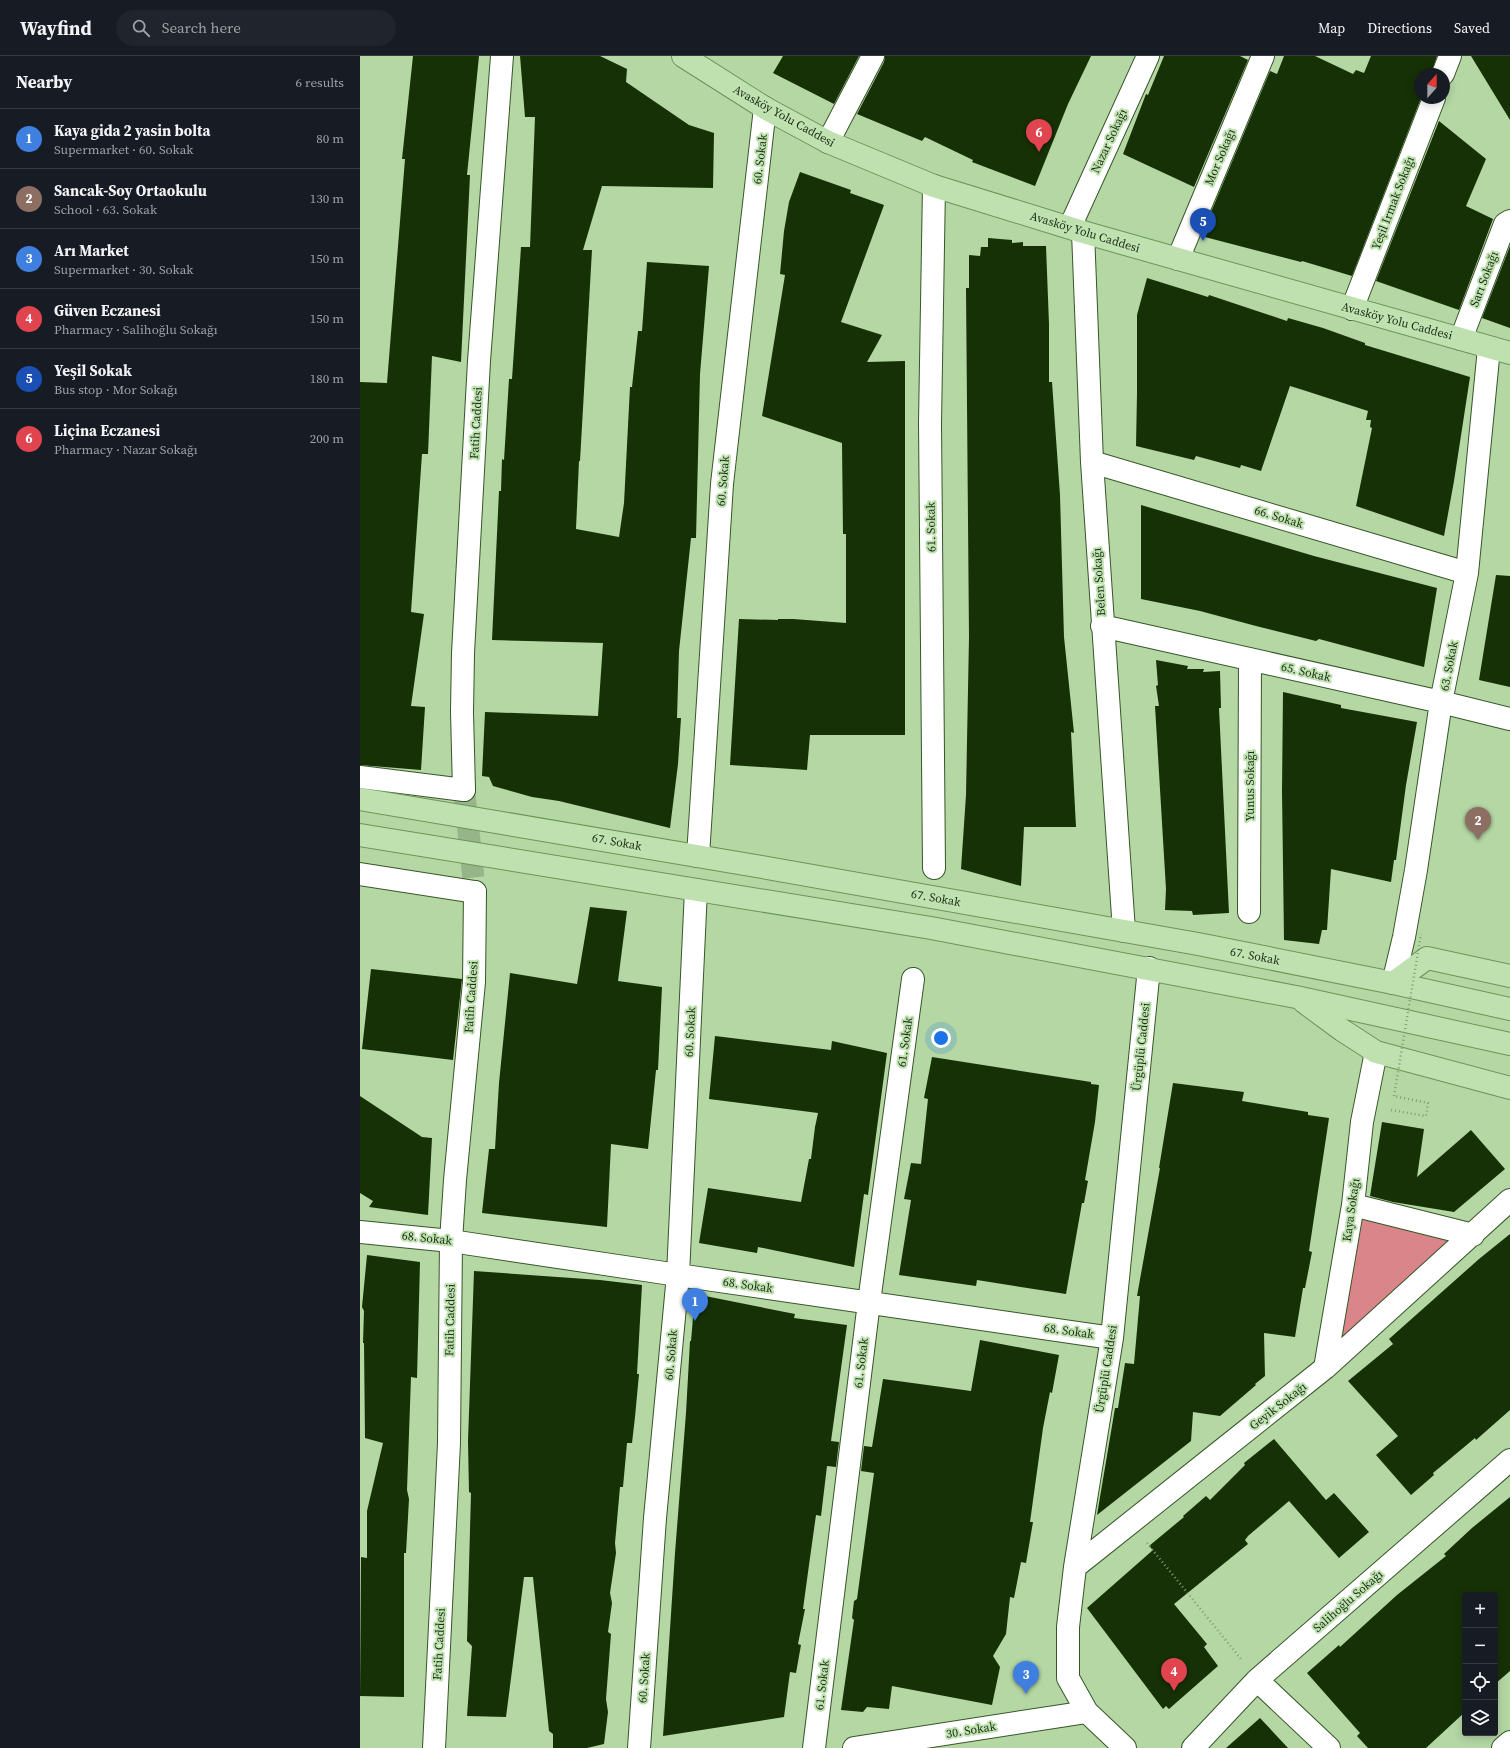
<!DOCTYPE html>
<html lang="en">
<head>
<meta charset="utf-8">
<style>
  :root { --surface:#171b24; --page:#20242c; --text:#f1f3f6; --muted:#9ea1a6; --line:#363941; --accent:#9d4aba }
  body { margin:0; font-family:"Source Serif 4",serif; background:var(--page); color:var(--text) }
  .controls { position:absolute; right:12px; bottom:12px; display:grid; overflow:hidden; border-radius:4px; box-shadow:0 2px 10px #0003 }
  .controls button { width:36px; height:36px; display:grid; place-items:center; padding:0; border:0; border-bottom:1px solid var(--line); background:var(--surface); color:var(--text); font:20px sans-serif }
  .compass { position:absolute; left:1054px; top:12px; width:36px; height:36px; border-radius:50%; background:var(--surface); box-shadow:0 2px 10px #0003; rotate:21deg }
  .you { position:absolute; left:581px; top:982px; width:14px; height:14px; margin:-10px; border:3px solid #fff; border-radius:50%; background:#1a73e8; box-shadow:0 0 0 6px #1a73e833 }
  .badge { display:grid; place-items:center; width:26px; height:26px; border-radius:50%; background:var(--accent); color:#fff; font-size:13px; font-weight:700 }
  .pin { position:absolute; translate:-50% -33px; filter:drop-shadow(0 1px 2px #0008) }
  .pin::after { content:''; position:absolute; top:21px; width:14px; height:12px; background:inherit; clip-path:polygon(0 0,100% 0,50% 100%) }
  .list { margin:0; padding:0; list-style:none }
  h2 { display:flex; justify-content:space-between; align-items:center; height:52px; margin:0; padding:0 16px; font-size:17px }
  h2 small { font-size:13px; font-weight:400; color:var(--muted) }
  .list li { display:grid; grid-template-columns:26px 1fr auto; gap:12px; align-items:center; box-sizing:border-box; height:60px; padding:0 16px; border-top:1px solid var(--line) }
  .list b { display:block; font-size:15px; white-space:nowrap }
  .list p { margin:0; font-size:13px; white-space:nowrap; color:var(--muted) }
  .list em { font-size:13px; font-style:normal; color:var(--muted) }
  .icon { flex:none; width:22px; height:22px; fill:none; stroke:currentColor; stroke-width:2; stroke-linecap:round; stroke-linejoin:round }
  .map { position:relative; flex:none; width:1150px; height:1692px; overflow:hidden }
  header { display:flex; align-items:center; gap:24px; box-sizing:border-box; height:56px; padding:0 20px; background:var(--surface); border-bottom:1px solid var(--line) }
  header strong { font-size:19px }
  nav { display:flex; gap:22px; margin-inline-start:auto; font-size:14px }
  .search { width:280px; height:36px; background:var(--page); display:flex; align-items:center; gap:10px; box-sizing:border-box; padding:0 14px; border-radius:22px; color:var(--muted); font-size:15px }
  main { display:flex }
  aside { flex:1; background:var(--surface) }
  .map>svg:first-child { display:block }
</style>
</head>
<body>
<header>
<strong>Wayfind</strong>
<div class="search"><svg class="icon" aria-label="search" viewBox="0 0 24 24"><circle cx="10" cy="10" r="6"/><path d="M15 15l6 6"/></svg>Search here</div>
<nav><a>Map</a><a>Directions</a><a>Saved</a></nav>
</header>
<main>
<aside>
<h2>Nearby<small>6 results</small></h2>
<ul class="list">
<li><span class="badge" style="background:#3f7fe0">1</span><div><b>Kaya gida 2 yasin bolta</b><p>Supermarket · 60. Sokak</p></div><em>80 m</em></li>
<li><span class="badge" style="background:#8d6e63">2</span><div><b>Sancak-Soy Ortaokulu</b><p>School · 63. Sokak</p></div><em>130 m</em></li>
<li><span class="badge" style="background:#3f7fe0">3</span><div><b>Arı Market</b><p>Supermarket · 30. Sokak</p></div><em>150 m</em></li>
<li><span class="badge" style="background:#e0444e">4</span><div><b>Güven Eczanesi</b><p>Pharmacy · Salihoğlu Sokağı</p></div><em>150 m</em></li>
<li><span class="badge" style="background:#1a4fb4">5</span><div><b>Yeşil Sokak</b><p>Bus stop · Mor Sokağı</p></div><em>180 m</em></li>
<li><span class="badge" style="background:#e0444e">6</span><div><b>Liçina Eczanesi</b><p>Pharmacy · Nazar Sokağı</p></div><em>200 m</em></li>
</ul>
</aside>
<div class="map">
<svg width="1150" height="1692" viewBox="0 0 1150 1692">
  <rect width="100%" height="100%" fill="#b4d7a4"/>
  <path fill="#d9858a" d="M1003,1162L1092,1185L980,1283Z"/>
  <path fill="#163106" d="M53,0H119L107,119H110L101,306L72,300L68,398H62L51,556L64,558L51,650L65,651L61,714L0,709V326L27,327L45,103H42Z
    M160,0H240L267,13L266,26L329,69L354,77L353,132L242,130L223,194H232L220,405H219L216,473L259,481L264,447L270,331H272L278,275H282L287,206L349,210L340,318L336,482H331L319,595L317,662H321L318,708L310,772L199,745L172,741L133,730L129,721L122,720L125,656L238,660L243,587L132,584L139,435H141L142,403L144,404L149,323H152L161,191H170L175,61H165Z
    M423,0H499L474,48L413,17Z
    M525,0H731L708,48L675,130L612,106L613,104L565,81L562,85L497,58L524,6Z
    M804,0H880L888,4L834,131L763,98L786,38L788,39Z
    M924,0H955L993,18L996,14L1004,17L1011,0H1077L1071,18H1060L1061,42L992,220L942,205L941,206L841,180L910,15L917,18Z
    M1111,0H1150V64Z
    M1079,65L1126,103L1106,150L1133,163L1099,254L1016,225Z
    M440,116L491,134L490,137L524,149L481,266L522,279L507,306L545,305V679H450L447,714L370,709L379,563L418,564V563H433L486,567V478H483L482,387L402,360L425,219L420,218L424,175L429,146Z
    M628,182L652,184V187L663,186V190H686L689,268V326H692L700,439L704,581L714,677L711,676L716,771H664L661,830L601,813L606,739L609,581L606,232H609V199L620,200L621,191H628Z
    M1150,190V272L1122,262Z
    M787,222L848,241L849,239L927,265L928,262L963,272L1005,287V289L1110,321L1094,425L1084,480L996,450L1012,372L1010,371L1011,364H1006L1008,355L943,334L930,330L901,415L881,409L880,412L836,400L834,404L776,390L777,337V259Z
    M781,449L954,500L1077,532L1064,611L959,583L956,585L896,570L840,555L781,543Z
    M1136,519L1150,520V631L1119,624Z
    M796,604L828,610L827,613H844L843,616L860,615L861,652H859L869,857L833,859L832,855L805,854L806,833L795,650H799L796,630L798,629Z
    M923,636L981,649V652L1057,666L1046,729L1036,804H1034L1031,826L971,813L967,874H962L959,888L924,884L922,735Z
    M230,851L267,855L258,925L302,931L298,1014H296L288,1093L251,1088L247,1171L122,1157L129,1093H135L139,1027L150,917L217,928Z
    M11,913L102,923L93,1004L2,993Z
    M355,980L471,994L472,985L527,997L508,1139L504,1138L494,1211L398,1191L397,1197L339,1187L348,1132L441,1146L449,1103H451L455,1071L458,1057L349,1043Z
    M572,1001L731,1026V1028L739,1029L735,1066L725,1124L728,1125L724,1147H722L706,1238L617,1224L616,1230L539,1219L551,1144L544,1143L551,1107L561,1108L568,1043L564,1042Z
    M813,1027L884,1036L882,1045L948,1056V1059L969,1062L949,1195L952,1196L945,1232H943L935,1281L904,1277L905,1320L895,1328L896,1329L860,1360L833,1356L831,1385L737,1459L755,1352H758L765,1307L774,1308L780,1240H777L800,1112H799Z
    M0,1040L62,1081L72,1082L68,1159L9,1151L13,1145L0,1137Z
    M1022,1066L1064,1073L1057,1121L1111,1074L1145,1113L1094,1156L1033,1146L1010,1140Z
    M1150,1178V1354L1116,1384L1115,1382L1073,1417L1074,1419L1051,1439L1016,1399L1038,1380L988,1325L1033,1288L1029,1283L1119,1203Z
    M7,1199L60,1206L57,1322L51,1321L47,1434L49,1443L46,1497H44V1641L0,1640L1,1501L7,1502V1455L23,1387L5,1382L4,1287H3L4,1255L2,1251Z
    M114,1215L240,1224L282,1229L277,1318H279L275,1361L272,1387H267L263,1431H260L255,1487L256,1497L250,1537L252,1547L248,1576L251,1578L246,1643L248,1656L244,1688L227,1692H193V1678L189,1675L173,1521H164L146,1661L107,1660L112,1590L107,1585L111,1437L109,1436L108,1385Z
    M335,1238L435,1258L434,1262L487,1269L471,1385L479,1386L476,1411L467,1410L461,1460L456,1459L449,1509L443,1553H445L438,1588L441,1589L436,1617L430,1616L424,1661L303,1680L315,1497L326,1357L330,1285H331Z
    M620,1284L699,1299L692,1337L690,1336L683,1372L670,1466H673L666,1507L661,1506L654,1542L650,1541L646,1578L633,1600L640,1611L632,1649L532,1630L529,1653L507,1651L503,1656L481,1654L494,1564L492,1562L494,1545L497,1543L514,1417L501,1415L504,1390L512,1391L523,1323L611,1335Z
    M914,1383L966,1444L974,1437L1009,1476L979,1502L929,1445L888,1480L885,1484L888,1488L814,1548L847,1588L844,1591L858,1610L809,1653L806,1650L803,1653L727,1552L793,1494L789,1490L824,1461L823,1460L846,1440L850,1444L885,1409L884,1407Z
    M1150,1441V1615L1135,1628V1539H1105V1656L1066,1692H1008L997,1680L1000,1677L947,1617L979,1589L980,1591L1037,1539L1086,1500L1084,1498L1112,1472Z
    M900,1662L928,1692H866Z"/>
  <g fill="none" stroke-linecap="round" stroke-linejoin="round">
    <path stroke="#96b588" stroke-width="22" stroke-dasharray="22 11" stroke-linecap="butt" d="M104,734L115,836"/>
    <defs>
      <path id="pedestrian" d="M0,818L115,836"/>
      <path id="minor" d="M1083,18L1090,0
        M468,86L513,0
        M574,130L570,367L574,812
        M710,171L788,0
        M723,176L732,406L764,875
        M818,203L903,0
        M992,253L1074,42
        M1101,283L1145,168L1150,165
        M732,406L1107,517
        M742,570L1081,646L1150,663
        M0,721L104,734
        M338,800L362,428L405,52
        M889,856L890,603
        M1033,927L1044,881L1056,814L1081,646L1107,517L1129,292
        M993,1149L1113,1179
        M0,1176L91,1185L318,1219L752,1282
        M965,1312L993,1149L1002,1066L1016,996
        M715,1511L965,1312L1150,1144
        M897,1624L969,1692
        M279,1692L295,1462L318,1219L336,834
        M454,1692L509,1246L553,923
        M494,1692L727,1656
        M765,1692L727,1656L708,1622V1571L715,1511L752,1282L789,912
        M833,1692L897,1624L1150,1404
        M1143,1692L1150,1686"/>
      <path id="tertiary" d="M104,734L102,656L103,597L119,305L142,0
        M74,1692L89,1387L91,1185L95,1124L114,926L115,836"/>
      <path id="primary" d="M323,0L405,52L468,86L574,130L723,176L1150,297
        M0,743L402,811L838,888L1033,927L1150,953
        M0,779L571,872L936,941L1150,988
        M1033,927L1067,902L1150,920
        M944,946L982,974L1016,996L1150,1032"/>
    </defs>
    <use href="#pedestrian" stroke="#375629" stroke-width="24"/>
    <use href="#minor" stroke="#375629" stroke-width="24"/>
    <use href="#tertiary" stroke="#375629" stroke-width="24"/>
    <use href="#primary" stroke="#6b9558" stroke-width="24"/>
    <path stroke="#809c74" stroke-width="2.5" stroke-dasharray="1 3" stroke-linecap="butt" d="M1031,1054L1066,1060L1068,1047L1034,1040
      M787,1487L881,1603"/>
    <use href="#pedestrian" stroke="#fff" stroke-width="22"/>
    <use href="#minor" stroke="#fff" stroke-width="22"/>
    <use href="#tertiary" stroke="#fff" stroke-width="22"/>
    <use href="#primary" stroke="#bfe1b0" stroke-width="22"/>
    <path stroke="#809c74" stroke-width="2.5" stroke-dasharray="1 3" stroke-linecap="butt" d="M1034,1040L1061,878"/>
  </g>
  <g text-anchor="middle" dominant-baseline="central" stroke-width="4" stroke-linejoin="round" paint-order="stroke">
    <g font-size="12" fill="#1e2c18" stroke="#c0e4b1">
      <text transform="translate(424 60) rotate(29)">Avasköy Yolu Caddesi</text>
      <text transform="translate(749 85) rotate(-65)">Nazar Sokağı</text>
      <text transform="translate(860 101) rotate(-67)">Mor Sokağı</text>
      <text transform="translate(400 103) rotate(-83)">60. Sokak</text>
      <text transform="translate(1033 147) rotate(-69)">Yeşil Irmak Sokağı</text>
      <text transform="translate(725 176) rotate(17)">Avasköy Yolu Caddesi</text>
      <text transform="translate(1124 223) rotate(-69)">Sarı Sokağı</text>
      <text transform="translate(1037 265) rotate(15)">Avasköy Yolu Caddesi</text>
      <text transform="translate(116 367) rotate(-87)">Fatih Caddesi</text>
      <text transform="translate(363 425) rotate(-85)">60. Sokak</text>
      <text transform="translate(919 461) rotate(17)">66. Sokak</text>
      <text transform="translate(571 471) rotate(-91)">61. Sokak</text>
      <text transform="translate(739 526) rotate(-94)">Belen Sokağı</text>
      <text transform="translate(1089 610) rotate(-79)">63. Sokak</text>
      <text transform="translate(946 616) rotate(13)">65. Sokak</text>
      <text transform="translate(890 730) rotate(-90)">Yunus Sokağı</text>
      <text transform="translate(257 786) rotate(10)">67. Sokak</text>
      <text transform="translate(576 842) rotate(10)">67. Sokak</text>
      <text transform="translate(895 900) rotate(11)">67. Sokak</text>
      <text transform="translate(111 941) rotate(-86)">Fatih Caddesi</text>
      <text transform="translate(330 976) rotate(-87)">60. Sokak</text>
      <text transform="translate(545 986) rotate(-82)">61. Sokak</text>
      <text transform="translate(781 991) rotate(-84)">Ürgüplü Caddesi</text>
      <text transform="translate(991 1154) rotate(-82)">Kaya Sokağı</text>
      <text transform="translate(67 1182) rotate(6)">68. Sokak</text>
      <text transform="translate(388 1229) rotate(8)">68. Sokak</text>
      <text transform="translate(90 1264) rotate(-89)">Fatih Caddesi</text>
      <text transform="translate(709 1275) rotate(8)">68. Sokak</text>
      <text transform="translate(311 1299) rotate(-85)">60. Sokak</text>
      <text transform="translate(501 1307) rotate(-83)">61. Sokak</text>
      <text transform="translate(746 1313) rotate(-81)">Ürgüplü Caddesi</text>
      <text transform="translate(918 1350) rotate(-38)">Geyik Sokağı</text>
      <text transform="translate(988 1545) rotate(-41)">Salihoğlu Sokağı</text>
      <text transform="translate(79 1588) rotate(-87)">Fatih Caddesi</text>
      <text transform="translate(284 1622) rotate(-86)">60. Sokak</text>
      <text transform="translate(462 1629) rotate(-83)">61. Sokak</text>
      <text transform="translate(611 1674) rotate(-9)">30. Sokak</text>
    </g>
  </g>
</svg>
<div class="controls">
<button>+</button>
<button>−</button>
<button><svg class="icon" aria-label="locate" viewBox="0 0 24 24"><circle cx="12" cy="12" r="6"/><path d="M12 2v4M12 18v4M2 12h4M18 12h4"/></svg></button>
<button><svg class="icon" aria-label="layers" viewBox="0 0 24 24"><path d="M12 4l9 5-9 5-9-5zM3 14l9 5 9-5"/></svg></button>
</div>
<svg class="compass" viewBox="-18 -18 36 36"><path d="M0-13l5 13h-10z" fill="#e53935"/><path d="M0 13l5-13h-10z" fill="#9ea1a6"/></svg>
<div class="you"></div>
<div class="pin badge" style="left:335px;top:1265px;background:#3f7fe0">1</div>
<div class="pin badge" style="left:1118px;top:784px;background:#8d6e63">2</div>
<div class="pin badge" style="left:666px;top:1638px;background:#3f7fe0">3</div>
<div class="pin badge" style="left:814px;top:1635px;background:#e0444e">4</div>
<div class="pin badge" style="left:843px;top:185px;background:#1a4fb4">5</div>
<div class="pin badge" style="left:679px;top:96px;background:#e0444e">6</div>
</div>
</main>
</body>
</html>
